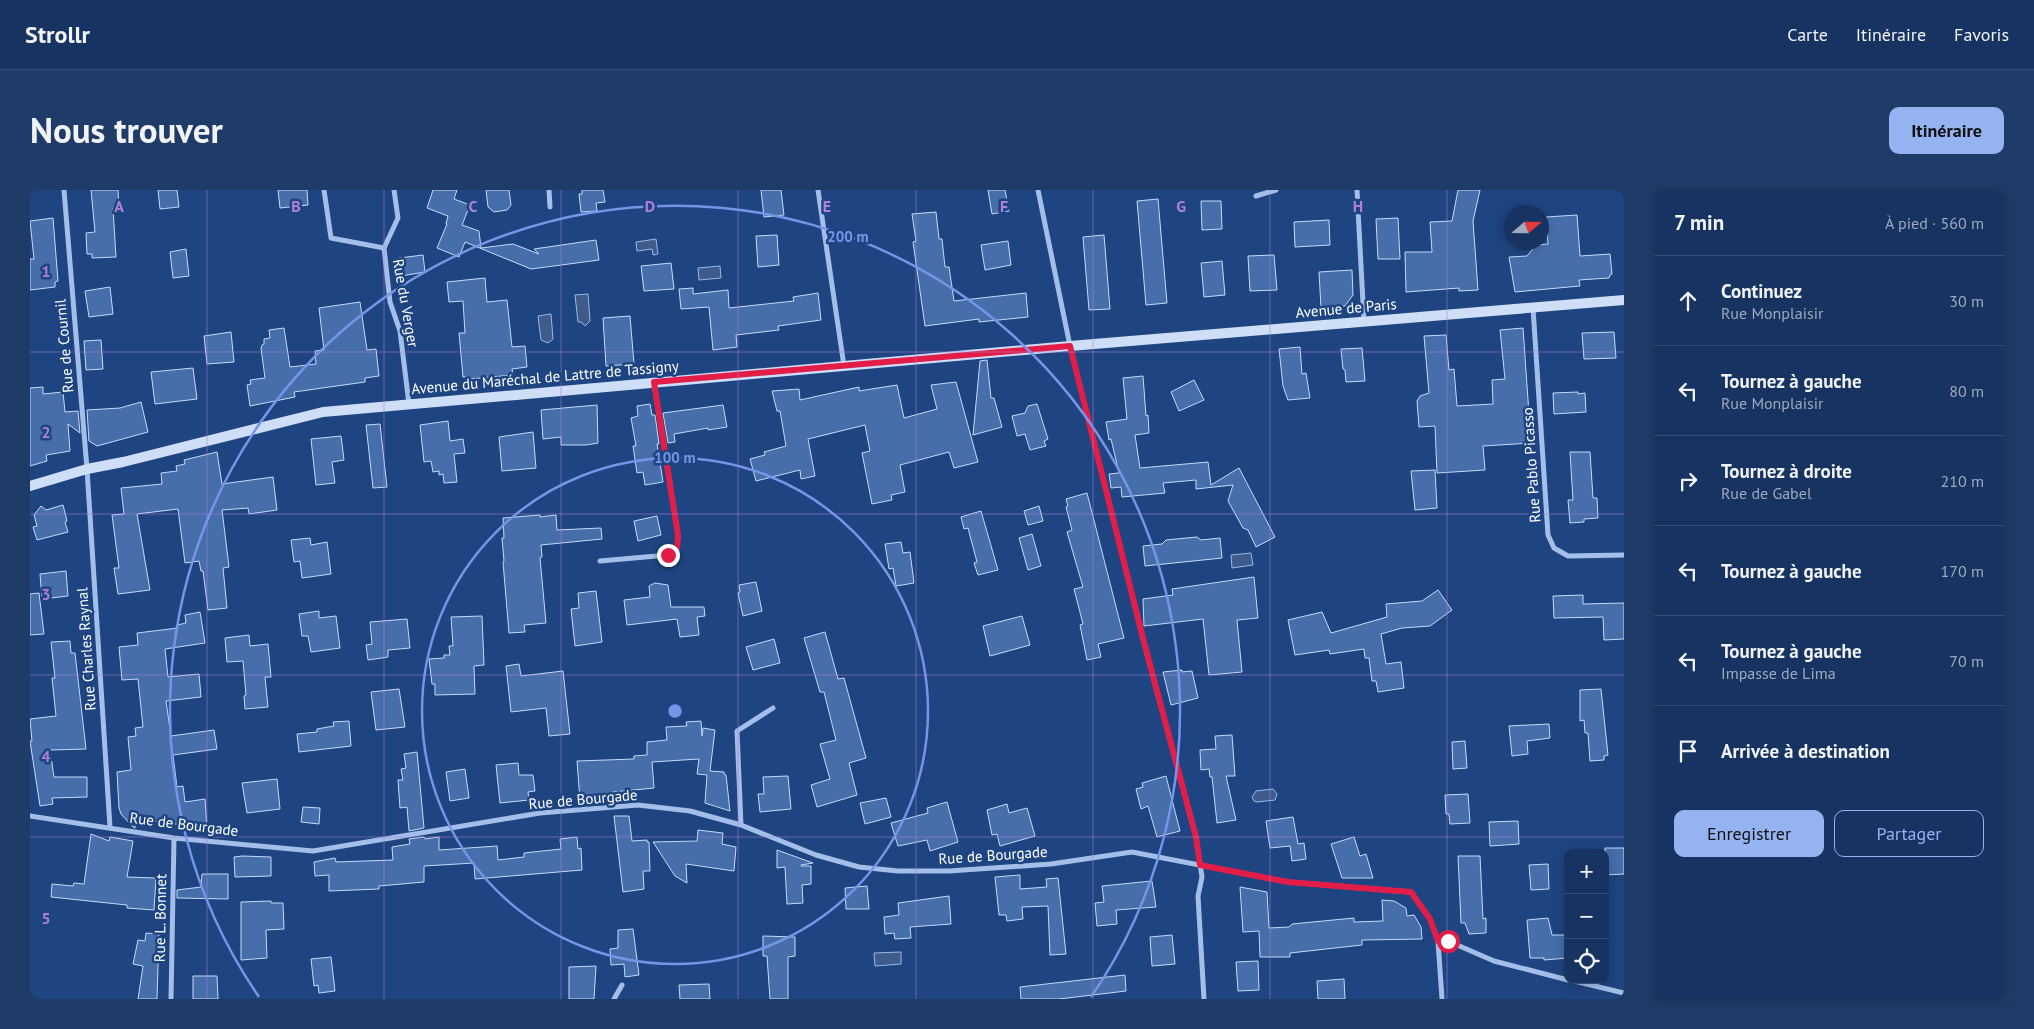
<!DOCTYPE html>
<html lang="fr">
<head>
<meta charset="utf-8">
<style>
  :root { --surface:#163361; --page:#1f3b67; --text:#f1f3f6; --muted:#9eaabd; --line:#354e76; --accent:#95b2f1 }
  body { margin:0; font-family:"PT Sans",sans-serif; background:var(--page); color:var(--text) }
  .controls { position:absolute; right:15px; bottom:15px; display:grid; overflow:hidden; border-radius:10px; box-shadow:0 2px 12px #0003 }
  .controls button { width:45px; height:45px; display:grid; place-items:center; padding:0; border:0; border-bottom:1px solid var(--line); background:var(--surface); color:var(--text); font:25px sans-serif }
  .compass { position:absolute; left:1474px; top:15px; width:45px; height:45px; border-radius:50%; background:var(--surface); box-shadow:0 2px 12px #0003; rotate:70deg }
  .stop { position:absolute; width:15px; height:15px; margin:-11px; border:4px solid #e11d48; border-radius:50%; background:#fff }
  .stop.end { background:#e11d48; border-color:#fff; box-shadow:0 1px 5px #0008 }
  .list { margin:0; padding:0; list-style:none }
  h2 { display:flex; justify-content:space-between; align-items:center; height:65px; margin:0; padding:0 20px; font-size:21px }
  h2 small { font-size:16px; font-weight:400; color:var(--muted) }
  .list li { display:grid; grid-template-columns:32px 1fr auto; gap:15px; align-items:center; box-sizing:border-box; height:90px; padding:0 20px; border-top:1px solid var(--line) }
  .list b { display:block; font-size:19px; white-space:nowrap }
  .list p { margin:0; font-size:16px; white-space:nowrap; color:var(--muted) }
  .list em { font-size:16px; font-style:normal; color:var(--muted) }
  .actions { display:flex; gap:10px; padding:15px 20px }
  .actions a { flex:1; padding:11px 0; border:1px solid var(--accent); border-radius:10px; text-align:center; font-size:18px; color:var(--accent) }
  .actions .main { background:var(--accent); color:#111 }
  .icon { flex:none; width:28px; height:28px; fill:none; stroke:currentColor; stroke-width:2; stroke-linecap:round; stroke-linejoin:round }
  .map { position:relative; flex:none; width:1594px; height:809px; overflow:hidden; border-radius:10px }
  header { display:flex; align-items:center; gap:30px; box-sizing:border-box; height:70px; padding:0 25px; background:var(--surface); border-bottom:1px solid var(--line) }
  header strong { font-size:24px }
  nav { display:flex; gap:28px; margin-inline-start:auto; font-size:18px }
  .intro { display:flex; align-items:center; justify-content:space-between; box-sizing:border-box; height:120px; padding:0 30px }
  h1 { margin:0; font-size:35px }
  .button { padding:12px 22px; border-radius:10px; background:var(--accent); color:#111; font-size:18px; font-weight:700 }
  main { display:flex; gap:30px; padding:0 30px }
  aside { flex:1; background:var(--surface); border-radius:10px; box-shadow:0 2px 12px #0003 }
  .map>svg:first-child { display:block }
</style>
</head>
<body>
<header>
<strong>Strollr</strong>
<nav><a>Carte</a><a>Itinéraire</a><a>Favoris</a></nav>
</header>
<div class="intro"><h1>Nous trouver</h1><a class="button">Itinéraire</a></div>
<main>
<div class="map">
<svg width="1594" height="809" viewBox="0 0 1594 809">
  <rect width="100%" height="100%" fill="#1e4481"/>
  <path fill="#3f5b89" stroke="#97b9eb" d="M626,49L628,64L623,65L622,59L607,61L606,52Z
    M690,76L691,88L669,90L668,78Z
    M558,104L560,131L555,136L551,132H548L545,105Z
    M521,124L523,149L518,153L511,150L508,126Z
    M1221,363L1223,375L1202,378L1201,365Z
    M1243,599L1247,604L1245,610L1227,612L1224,611L1222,607L1226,601Z
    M871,762V774L845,776L844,763Z"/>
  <path fill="#466eab" stroke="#c8daf7" d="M61,0H88L89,18H83L86,67L62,68V64H57L56,43L65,42Z
    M128,0H147L149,17L130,19Z
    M248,0H277L278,15L250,18Z
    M403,0H427L424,9L440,15L432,35L449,41L451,58L483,54L509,64L504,59L566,50L569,70L501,79L435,52L429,67L407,58L417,34H416L418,26L397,18Z
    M456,0H479L481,15L477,20L464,22L458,17Z
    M552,0H573L575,12L566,13L567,21L551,22L549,4H552Z
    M731,0H751L754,25L734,27Z
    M958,0H975L979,21L962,24Z
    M1428,0H1450L1443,31L1448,100L1429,101V98L1376,102L1375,62H1402L1400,32L1422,31Z
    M1128,9L1137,113L1116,115L1107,11Z
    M1171,11H1191L1192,39L1172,40Z
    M906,22L909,49H912L915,77H919L924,111L996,103L998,127L949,132V129L895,136L883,52L886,51L882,24Z
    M1547,25L1550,66L1580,64L1582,84L1580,85L1579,88L1549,90L1550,96L1485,102L1479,67L1497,66L1506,55L1518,54L1516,27Z
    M23,28L28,91L25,92V97L0,100V69H4L0,31Z
    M1368,28L1370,69H1348L1346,29Z
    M1299,30L1300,55L1265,57L1264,32Z
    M747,45L749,75L728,77L726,46Z
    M1074,45L1080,119L1059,120L1053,47Z
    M978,51L981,75L955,80L951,55Z
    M156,59L159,86L143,88L140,62Z
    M393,65L395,82L371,86L369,68Z
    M1244,65L1247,100L1220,101L1218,66Z
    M1192,71L1195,105L1174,107L1171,73Z
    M641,73L644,99L614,101L611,76Z
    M1322,80L1323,105L1315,116L1291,118L1289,82Z
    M455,88L457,112L477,110L482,157L495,156L497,177L482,179L483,185L439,189L438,187H433L429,143H435L433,111L419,112L417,92Z
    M80,97L83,124L59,127L55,101Z
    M663,98V104L698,100L699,118L764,111L763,107L788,103L791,130L748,136L749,140L706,145L707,157L683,160L679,117L651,119L649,99Z
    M330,112L337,160L346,159L349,186L335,188V192L264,202L265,207L220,216L217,195L221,194L220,190L235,188L231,158L232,155L234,154V149L240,148L239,140L254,138L260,177L286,174L285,161L294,160L289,118Z
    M600,126L604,174L576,176L573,128Z
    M1493,138L1501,253L1453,256L1455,280L1407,283L1405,236L1389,237L1387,211L1390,206L1399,203L1394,146L1416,145L1419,180L1424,179L1427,216L1463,214L1462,190L1475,189L1470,140Z
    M201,142L204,172L177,174L174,146Z
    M1584,142L1586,168L1554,169L1552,143Z
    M71,150L73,179L56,180L54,151Z
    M1270,157L1272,184L1276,183L1280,208L1258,210L1253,196L1249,159Z
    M1332,158L1335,191L1316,192L1315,180L1313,179L1311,159Z
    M957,170L961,208H964L972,237L943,245L950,171Z
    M163,178L167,209L125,214L121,182Z
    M1113,186L1116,226L1118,225L1119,243L1105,245L1110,278L1178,272L1181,295L1209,278L1245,347L1226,357L1218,340L1213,338L1198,311L1203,295L1166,299V290L1133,293L1135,303L1092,307L1091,297L1081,298L1079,284L1089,283L1081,249L1079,250L1076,232L1097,229L1093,188Z
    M1164,190L1174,210L1149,221L1141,202Z
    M926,192L948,272L924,278L919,262L870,275L875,302L861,305L862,310L842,314L832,263L840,261L835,235L778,249L785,286L771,289L770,280L726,291L720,269L735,265L734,262L756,256L750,221H747L742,201L769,199L770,210L829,197V201L867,195L874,228L907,219L901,195Z
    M13,197V204L33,202L35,222L48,221L50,243L38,234L40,261L16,265L17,271L0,276V198Z
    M1548,202V204L1555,203L1556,222L1524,224L1523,203Z
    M111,212L118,242L67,256L59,251L57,220L90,218Z
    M620,214L622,225H625L629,254H627L633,292L615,295L613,282L607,283L603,256H606L601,228L608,226L607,216Z
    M1007,214L1018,249L1014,251L1016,256L1000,260L995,244L987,246L982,226L995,223L998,216Z
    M567,215L568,253L556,255H531V247L513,249L511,220Z
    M693,215L697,237L678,240V238L644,244L645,252L638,253L633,223Z
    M418,231L420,251L433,249L435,263L424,264L427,292L414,293L413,284L409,285V281L403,282L401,271L394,272L390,235Z
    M350,234L357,297L343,298L336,235Z
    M503,242L506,278L472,281L469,247Z
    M311,246L314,270L302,272L305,293L286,295L281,249Z
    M187,262L192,294L243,287L247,320L219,324L218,318L192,320L199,377L193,378L197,418L178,420L173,381H171L169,371L155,373L148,319L107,324L120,400L88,404L84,378H89L82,325L94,324L91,298L132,294L131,283L147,281L146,276L155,274L154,270Z
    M1540,262H1560L1563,308H1567L1568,328L1554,329V332L1540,333L1538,310H1543Z
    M1405,280L1407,318L1385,320L1381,281Z
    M1057,303L1094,448L1068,454L1071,467L1057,470L1050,435L1053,434L1044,399L1053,397L1037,342L1042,340L1036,317L1038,316L1036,309Z
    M33,315L37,331L35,332L38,342L7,350L3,337L7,336L4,325L11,316L16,320Z
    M1009,316L1013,331L998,335L994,321Z
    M951,321L968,380L948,385L944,373L947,372L938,338L934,339L931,327Z
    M510,325V327L526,325L527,340L571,338L572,349L511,355L512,367L510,368L516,433L494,435L495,442L479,443L473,372L474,371L472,348H474L473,328Z
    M627,326L631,345L608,351L604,331Z
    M1002,344L1011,376L998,380L989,348Z
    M1167,347L1171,350L1190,348L1192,368L1115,376L1113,356L1132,354L1136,350Z
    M280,348L281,355L297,352L301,384L272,388L270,371L264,372L261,350Z
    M871,352L873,363L880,362L884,393L866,396L863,378L859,379L855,354Z
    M36,381L38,406L12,409L10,384Z
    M1224,387L1228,428L1207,430L1212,482L1179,485L1173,429L1114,436L1113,409L1143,405L1142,399Z
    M726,392L732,421L713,426L708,403L710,402L709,395Z
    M625,393L638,395L641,417H674L675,426L667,427L669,445L650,447L647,429L597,435L594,410L620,407L619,396Z
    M1408,400L1422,420L1400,436L1372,438L1351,444L1356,474L1371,472L1374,498L1348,502L1346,491H1342L1339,468H1335L1334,459L1300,464L1299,460L1265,465L1258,430L1292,422L1301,443L1357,427L1356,414L1392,411Z
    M566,401L572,452L545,456L541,419L549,418L548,403Z
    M9,403L14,444L0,445V404Z
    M1553,405V414L1594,413V449L1574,450L1573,427L1524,428L1523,406Z
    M289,421V428L306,426L310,458L281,462L278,446H272L269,424Z
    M170,422L175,453L135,459L138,487L169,484L171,507L136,511L141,546L184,540L187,559L143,565L147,597L153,596L155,612L175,609L177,638L106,629L105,638L103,637L91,624L89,618L87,582L101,580L98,547L106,546L105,538L113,537L108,489L92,490L89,457L108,455L107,443L148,438L147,435L156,433L155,425Z
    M452,426L454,475L444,476L445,504L405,505V494H402L399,469L414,468V465H420L419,456H423L421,427Z
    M992,426L1000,455L960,466L953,436Z
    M377,429L380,458L358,460V467L338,470L336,455L342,454L340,432Z
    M795,442L808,489L814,488L836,568L819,573L827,605L787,617L781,595L800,589L790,554L806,550L794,502H790L774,448Z
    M219,445L220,456L238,454L241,487H235L238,517L215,519L214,506L216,505L213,471L197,472L195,448Z
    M744,449L750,473L723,480L716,457Z
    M40,451L41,463H45L56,559L20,560L24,587H57V607L22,608L23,614L10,616L0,551H2L0,529L26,526L22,488H25L21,452Z
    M489,474L491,486L533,481L540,544L519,546L516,518L481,522L476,476Z
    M1152,480V482L1162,481L1168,508L1141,515L1133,482Z
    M369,499L375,537L346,540L341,502Z
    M1571,499L1578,565L1574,566V570L1560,571L1558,543H1555L1554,530L1550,531V500Z
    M319,531L321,556L269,562L267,544L287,542V539L304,536L303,532Z
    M671,531L672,546L673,538L685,540L680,581L694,582V584L696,585L700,621L675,613L677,585L667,584L669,569L622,572L624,598L583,602V607L550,610L547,571L604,569V566L617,565V552L637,550L636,537L657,536L656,532Z
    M1519,534L1520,548L1497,551L1498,564L1482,566L1479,536Z
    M1202,545L1205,586H1196L1206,630L1187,633L1182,587H1180L1179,579L1171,580L1170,560L1186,559L1185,546Z
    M1435,551L1437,578L1423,579L1422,552Z
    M387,562L394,638L379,641L377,617L370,618L368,590H373L371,579L376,578L374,564Z
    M488,573L489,585H503L505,601L498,602L499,610L470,613L466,575Z
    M435,579L439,608L420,611L416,582Z
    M758,586L761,619L730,622L728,604H734L733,587Z
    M1136,586L1150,641L1127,647L1118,616L1111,619L1106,599L1113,597L1112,593Z
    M247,589L250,619L217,623L212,593Z
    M1438,604L1440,633L1420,634L1419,624H1416L1415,605Z
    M856,608L861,627L835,634L830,613Z
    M917,612L928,652L900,661L897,650L868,656L861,633L898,623L897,618Z
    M977,614L979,623L997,618L1005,646L970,656L967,644L962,645L957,620Z
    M273,617L290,618L289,634L271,632Z
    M584,626H599L602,651L617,650V652H619L620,681H613L614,699L593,702Z
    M1263,627L1268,654L1274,653L1276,669L1262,671L1260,656L1240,658L1236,631Z
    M1488,631L1489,654L1460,656L1459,632Z
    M668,640L693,643L692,654L706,657L704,681L656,674L657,693L645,686L623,652L667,651Z
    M61,644L79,651L80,647L103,651L97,687L126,688L124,720L97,718V715L21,707L22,694L43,696L44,693L54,694Z
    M394,647L395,649L409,647V660L467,656L468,670L494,667V663L531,659L530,649L547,647L548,659L551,658L552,680L445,689L444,673L394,676V692L349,696V699L299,701V685L285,686L284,672L305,668L306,672L363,670L362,657L380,654L379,649Z
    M1324,647L1330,666L1336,664L1343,688H1312L1301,654Z
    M1575,658H1594V684L1575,685Z
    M747,660L783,673L771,675V676H781V694L772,695L773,713L757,714L755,677L747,678Z
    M212,666L241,667V686L205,687L204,667Z
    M1428,666H1450L1453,729L1456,728V743L1439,744L1435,733H1431Z
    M1518,674L1519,699L1501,700L1499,675Z
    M172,684H198V709L147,708V700L171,697Z
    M990,685V699L1017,697L1016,689L1028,688L1036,764L1020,765L1018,716L992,717L993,729L977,731L976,725H969L965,687Z
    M1122,691L1126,717L1086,720L1087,734L1067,736L1065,713L1074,712L1072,696Z
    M837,696L839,719H816L815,698Z
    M1210,697L1237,702L1239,738L1259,737L1262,734L1324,728V732L1353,731L1352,710L1364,711L1376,718L1377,726L1384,725L1391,737L1392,749L1332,750V755L1260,763V767H1230L1229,741L1213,742Z
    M919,706L921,734L880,737L881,748L865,749L864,743L855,744L854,727L869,725L868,713Z
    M241,711V713H253L254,739L236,740L237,768L211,770V712Z
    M1518,728L1522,745H1538V768L1514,770V768H1500L1497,730Z
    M603,739L609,785L595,787L594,774L581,775L580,759L588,758V740Z
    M116,743L129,744L127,809H108L113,776L103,774L108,750L115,751Z
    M1142,745L1145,774L1122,776L1120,747Z
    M733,746L765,747V766L758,767V809H740L737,766H733Z
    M301,767L305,801L289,803L288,795L284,796L281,769Z
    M1228,771L1229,800L1208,801L1206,772Z
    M566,776L564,809H539V777Z
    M1095,785L1096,801L1029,809H991L990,797Z
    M163,786H187L188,809H163Z
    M1314,789L1315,809H1288L1287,791Z
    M679,794L680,809H650L649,795Z"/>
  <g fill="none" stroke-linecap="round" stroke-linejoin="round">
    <path stroke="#a3bfe9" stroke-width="5" d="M34,0L57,279L80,637
      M294,0L301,48L354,58L360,112L370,141L379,214
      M519,0L520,17
      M788,0L814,176
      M1008,0L1040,156L1114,453L1166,647L1172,687L1168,706L1174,809
      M1327,0L1334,132
      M1226,6L1246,0
      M354,58L368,28L364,0
      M1503,118L1518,345L1524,358L1538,366L1594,365
      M570,371L638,365L647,359L648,345L624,193
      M0,626L144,648L283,661L510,623L608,615L660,621L711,635L786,665L829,677L868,681H919L1021,674L1102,662L1258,692L1381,702L1400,729L1408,751H1418L1464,771L1538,790
      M711,635L707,541L743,518
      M1408,751L1412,809
      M1540,790L1594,803
      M141,809L144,648
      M584,809L592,795"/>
    <path stroke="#cedef7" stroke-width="10" d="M0,296L57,279L93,272L293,222L1040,156L1594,110"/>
  </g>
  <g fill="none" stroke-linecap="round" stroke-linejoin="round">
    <path stroke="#e11d48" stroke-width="6" d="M638,365L647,359L648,345L624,192L1040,156L1114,452L1166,647L1170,675L1258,692L1381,702L1400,729L1408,751H1418"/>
  </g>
  <path fill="none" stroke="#b080d9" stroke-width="1" stroke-opacity="0.55" d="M177,0V809M354,0V809M531,0V809M708,0V809M886,0V809M1063,0V809M1240,0V809M1417,0V809M0,162H1594M0,324H1594M0,485H1594M0,647H1594"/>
  <g fill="none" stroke="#7795e8" stroke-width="2.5">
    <circle cx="645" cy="521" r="253"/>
    <path d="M229 807A505 505 0 1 1 1061 807"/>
  </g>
  <g text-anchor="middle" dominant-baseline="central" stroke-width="5" stroke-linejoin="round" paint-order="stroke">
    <g font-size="15" fill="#fff" stroke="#1e4481">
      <text transform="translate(376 113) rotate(80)">Rue du Verger</text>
      <text transform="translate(1316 118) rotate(-5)">Avenue de Paris</text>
      <text transform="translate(34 156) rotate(-95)">Rue de Cournil</text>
      <text transform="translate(515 187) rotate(-5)">Avenue du Maréchal de Lattre de Tassigny</text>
      <text transform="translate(1501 275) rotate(-94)">Rue Pablo Picasso</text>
      <text transform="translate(56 459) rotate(-94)">Rue Charles Raynal</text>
      <text transform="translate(553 609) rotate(-5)">Rue de Bourgade</text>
      <text transform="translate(154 634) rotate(7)">Rue de Bourgade</text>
      <text transform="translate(963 665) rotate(-4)">Rue de Bourgade</text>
      <text transform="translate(130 728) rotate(-89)">Rue L. Bonnet</text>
    </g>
  </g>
  <g font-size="16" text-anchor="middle" font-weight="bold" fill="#b080d9" stroke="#1e4481" stroke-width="5" stroke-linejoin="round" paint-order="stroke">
    <text x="89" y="22">A</text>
    <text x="266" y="22">B</text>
    <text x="443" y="22">C</text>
    <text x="620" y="22">D</text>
    <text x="797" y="22">E</text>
    <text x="974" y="22">F</text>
    <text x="1151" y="22">G</text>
    <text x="1328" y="22">H</text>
    <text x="16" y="87">1</text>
    <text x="16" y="248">2</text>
    <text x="16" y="410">3</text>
    <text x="16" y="572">4</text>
    <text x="16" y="734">5</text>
  </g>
  <circle cx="645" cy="521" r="8" fill="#7795e8" stroke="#1e4481" stroke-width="2.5"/>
  <g font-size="15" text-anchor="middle" font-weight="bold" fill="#7795e8" stroke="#1e4481" stroke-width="5" stroke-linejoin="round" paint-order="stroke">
    <text x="818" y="52">200 m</text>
    <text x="645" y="273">100 m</text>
  </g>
</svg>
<div class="controls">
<button>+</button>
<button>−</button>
<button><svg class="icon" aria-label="locate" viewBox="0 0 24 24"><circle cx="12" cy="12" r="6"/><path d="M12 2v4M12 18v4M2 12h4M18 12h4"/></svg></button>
</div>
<svg class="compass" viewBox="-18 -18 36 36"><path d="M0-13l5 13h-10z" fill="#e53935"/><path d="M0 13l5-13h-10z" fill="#9eaabd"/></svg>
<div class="stop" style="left:1418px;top:751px"></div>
<div class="stop end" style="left:638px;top:365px"></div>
</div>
<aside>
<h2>7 min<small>À pied · 560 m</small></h2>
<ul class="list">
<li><svg class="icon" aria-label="ahead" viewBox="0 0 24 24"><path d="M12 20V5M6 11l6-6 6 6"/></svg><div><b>Continuez</b><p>Rue Monplaisir</p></div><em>30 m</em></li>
<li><svg class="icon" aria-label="left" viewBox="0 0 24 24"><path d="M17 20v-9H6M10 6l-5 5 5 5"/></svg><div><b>Tournez à gauche</b><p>Rue Monplaisir</p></div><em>80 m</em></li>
<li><svg class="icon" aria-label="right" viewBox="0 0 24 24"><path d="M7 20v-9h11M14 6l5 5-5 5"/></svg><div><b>Tournez à droite</b><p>Rue de Gabel</p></div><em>210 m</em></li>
<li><svg class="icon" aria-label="left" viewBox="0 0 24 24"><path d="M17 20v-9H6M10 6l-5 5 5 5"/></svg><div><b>Tournez à gauche</b></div><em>170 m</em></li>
<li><svg class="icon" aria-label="left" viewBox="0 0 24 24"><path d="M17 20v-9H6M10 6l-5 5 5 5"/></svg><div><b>Tournez à gauche</b><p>Impasse de Lima</p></div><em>70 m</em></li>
<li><svg class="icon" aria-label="arrive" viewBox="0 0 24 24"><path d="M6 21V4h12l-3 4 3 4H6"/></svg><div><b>Arrivée à destination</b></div></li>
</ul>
<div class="actions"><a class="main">Enregistrer</a><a>Partager</a></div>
</aside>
</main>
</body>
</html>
